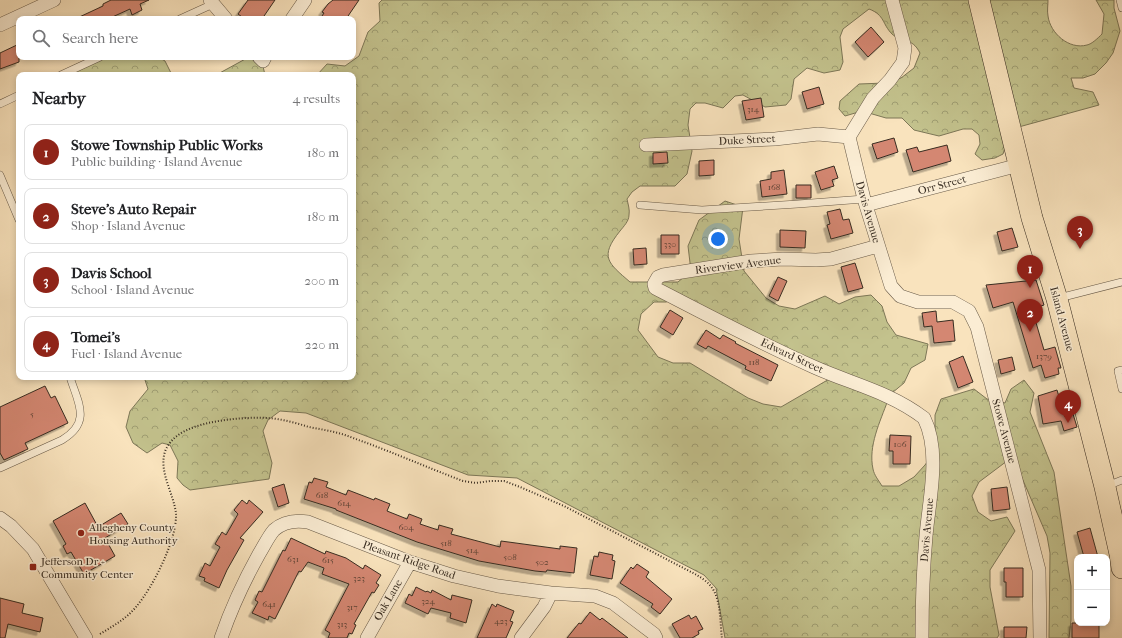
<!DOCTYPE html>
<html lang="en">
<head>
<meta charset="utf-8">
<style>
  :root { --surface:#fff; --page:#f2f2f2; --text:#202124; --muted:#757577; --line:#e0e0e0; --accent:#8f2418 }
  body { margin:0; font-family:"IM FELL French Canon",serif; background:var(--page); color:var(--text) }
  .controls { position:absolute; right:12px; bottom:12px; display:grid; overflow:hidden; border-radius:8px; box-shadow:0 2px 6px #0003 }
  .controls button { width:36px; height:36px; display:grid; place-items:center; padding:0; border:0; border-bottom:1px solid var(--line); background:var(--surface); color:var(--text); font:20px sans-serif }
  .you { position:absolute; left:718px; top:239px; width:14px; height:14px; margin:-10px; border:3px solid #fff; border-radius:50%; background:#1a73e8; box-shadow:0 0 0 6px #1a73e833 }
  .badge { display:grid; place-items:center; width:26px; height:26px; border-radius:50%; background:var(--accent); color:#fff; font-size:13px; font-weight:700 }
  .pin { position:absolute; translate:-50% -33px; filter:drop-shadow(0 1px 2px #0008) }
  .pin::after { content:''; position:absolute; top:21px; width:14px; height:12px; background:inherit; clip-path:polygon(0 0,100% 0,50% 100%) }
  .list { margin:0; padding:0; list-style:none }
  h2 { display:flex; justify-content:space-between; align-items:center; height:52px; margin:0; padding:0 16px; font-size:17px }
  h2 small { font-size:13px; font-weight:400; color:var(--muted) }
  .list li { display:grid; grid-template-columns:26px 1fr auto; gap:12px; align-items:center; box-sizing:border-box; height:56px; margin:0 8px 8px; padding:0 8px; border:1px solid var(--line); border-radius:8px }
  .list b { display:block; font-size:15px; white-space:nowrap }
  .list p { margin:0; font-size:13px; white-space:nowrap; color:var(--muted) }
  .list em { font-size:13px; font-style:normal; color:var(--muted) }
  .icon { flex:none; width:22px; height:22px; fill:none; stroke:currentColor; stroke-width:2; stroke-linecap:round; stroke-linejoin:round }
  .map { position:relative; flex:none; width:1122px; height:638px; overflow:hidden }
  .search { position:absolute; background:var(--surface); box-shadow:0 2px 6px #0003; left:16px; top:16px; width:340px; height:44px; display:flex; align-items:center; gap:10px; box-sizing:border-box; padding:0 14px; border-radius:8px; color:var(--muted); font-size:15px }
  .panel { position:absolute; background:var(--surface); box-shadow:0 2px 6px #0003; left:16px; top:72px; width:340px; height:308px; border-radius:8px }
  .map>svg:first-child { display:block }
</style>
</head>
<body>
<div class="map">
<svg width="1122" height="638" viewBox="0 0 1122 638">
  <defs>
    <pattern id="forest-crowns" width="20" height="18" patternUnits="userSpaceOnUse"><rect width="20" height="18" fill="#c3c28d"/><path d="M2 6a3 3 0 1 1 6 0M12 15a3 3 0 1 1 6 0" fill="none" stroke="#9f9e73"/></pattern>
    <filter id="shadow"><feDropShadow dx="-3.5" dy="3.5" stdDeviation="0" flood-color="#0004"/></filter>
  </defs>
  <rect width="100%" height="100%" fill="#f9e3bd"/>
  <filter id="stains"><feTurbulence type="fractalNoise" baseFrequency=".005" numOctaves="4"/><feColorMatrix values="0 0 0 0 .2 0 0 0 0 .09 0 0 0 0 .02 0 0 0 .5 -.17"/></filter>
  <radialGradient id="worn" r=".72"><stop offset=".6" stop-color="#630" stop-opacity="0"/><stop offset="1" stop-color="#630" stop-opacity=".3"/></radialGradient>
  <path fill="url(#forest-crowns)" stroke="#7d7757" d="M382,0H975L1008,138L1003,154L995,158L982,160L975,154L980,144L979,135L972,129H963L939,136L914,130L902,118H886L862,111L845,116L839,109L840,101L859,84L885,83L901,78L914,68L920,53C912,37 902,43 892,34C882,24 885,15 869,9L843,29L840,37L843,62L840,70L824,73L807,68L794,79L791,99L786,105L765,107L743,95L735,96L723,108L705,103H696L690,109L688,125L692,151L687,174L675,186H640L632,192L627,199C628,204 630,210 629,215C629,221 624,226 620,231C599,257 608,263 630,282H678L691,271L688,246L699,220L725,201L743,207L739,239L744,271L766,298L779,306L795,309L825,296L839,304L855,297L871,295L882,306L887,322L896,335L928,344L925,360L911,368L904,383L892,393L793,354L682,297L666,302H654L641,314L638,330L658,357L673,363H690L748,398L763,404L781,407L831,378L888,400C880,422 868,446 873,469C874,475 879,481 882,486H899L914,477L925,465L935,451V415L941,399L974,389L987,399L1005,403L1011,389L1024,380L1034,393L1030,412L1054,472L1071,586V620L1069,638H1049L1050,553L1047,536L1019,471L1007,461L979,482L972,496L978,512L991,521L1007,517L1015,531L990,570V587L999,635L997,638H725L716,588L704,575L517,478L468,475L306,413L280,411L268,420L263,431L272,463L269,479L190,490L183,485L177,478L178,461L170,445L162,443L147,453L133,443L126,427L130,411L148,389L144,377H353V75H317L327,64L345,66L359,56L368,32L380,21L379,3Z
    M983,0H1048C1048,5 1047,11 1048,16C1050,33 1069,50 1087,45C1092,44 1098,38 1102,34L1104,14L1096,0H1114V8L1120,31L1113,53L1106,63L1095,74L1083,78H1071L1074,88L1093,92L1099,105L1015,128Z
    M103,57H158L165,61L172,75H64Z
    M249,57H257L262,62L265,75H216Z"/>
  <path fill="#d48772" stroke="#372c21" filter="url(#shadow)" d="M111,0H149L140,4L142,10L132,15L130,9L108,19H75L103,6V4Z
    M248,0H275L262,19H245L238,14Z
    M333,0H359L346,19H320L324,13L322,12L328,4Z
    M871,27L884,42L868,57L855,42Z
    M19,44V62L0,69V53Z
    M819,87L824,104L807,109L802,92Z
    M761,98L764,117L746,120L742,101Z
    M894,138L898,152L877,159L872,144Z
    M947,145L951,161L913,172L906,150L917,147L919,152Z
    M667,152L668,163L653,164V153Z
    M714,160V175L699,176V161Z
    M834,166L838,178L832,180L834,186L821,190L815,172Z
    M784,170L787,194L762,197L760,181L771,179V172Z
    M796,185H811V198H796Z
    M840,209L843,220L849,219L853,233L831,239L827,225L830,224L827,212Z
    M1012,228L1018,247L1002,251L997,232Z
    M780,230L806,231L805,248L780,247Z
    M661,235H679V254H661Z
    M646,248L647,264L634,265L633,249Z
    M855,263L863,288L848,292L841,267Z
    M778,277L787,281L778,301L769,296Z
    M1036,280L1044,305L1032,309L1044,350L1055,347L1061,368H1058L1059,374L1045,378L1041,365L1033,368L1013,302L993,308L986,285Z
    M670,310L683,318L673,335L660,327Z
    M936,311L937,322L953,320L955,341L934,343L932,326L924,327L922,313Z
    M706,330L720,339L723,335L736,342L735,343L778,365L771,381L745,369L746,366L708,346L706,349L697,344Z
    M963,356L973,382L958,388L949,362Z
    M1012,357L1015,370L1001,374L998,360Z
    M45,386L51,398L55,396L68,423L25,443L28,449L4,460L0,453V407Z
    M1057,390L1065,417L1073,414L1077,427L1064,431L1061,421L1043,424L1038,396Z
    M890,435L911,436L910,464H893V451H889Z
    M314,478L328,482L326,487L346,495L348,490L374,500L375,498L390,504L387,511L407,519L409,514L422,519L420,524L438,530L439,525L453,529L451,534L500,547L501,541L560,549V546L577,548L574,573L547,570L546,572L535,571L479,561L417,542L336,510V509L304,499L309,482L312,483Z
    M284,484L289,503L278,507L272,488Z
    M1007,487L1010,509L993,511L991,489Z
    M242,500L247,504L249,500L263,512L240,538L244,540L227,570L219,588L204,581L205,578L199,576L205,563L210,566L220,547L215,544L222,532L226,535L238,514L234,510Z
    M85,503L98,527L121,513L128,524L105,538L115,556L84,574L71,552L67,554L63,546L66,544L53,521Z
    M1090,528L1098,557H1084L1077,532Z
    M291,538L325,554L326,551L346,558L363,569L365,565L381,575L376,583L379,585L374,593L372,592L354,624L356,625L352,634L349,633L347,638H328L330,633L325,630L349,584L322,574L324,568L308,562L301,572L299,571L275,619L269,616L268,620L252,613L258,602L255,600L259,591L262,592L283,550L285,551Z
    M599,552L613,555L612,560L615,561L612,579L590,575L594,556L598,557Z
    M637,564L649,572L646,577L672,599L660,614L651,607L653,604L620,583L631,567L633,569Z
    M1004,568H1023V597H1006V582H1004Z
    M416,587L426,592L427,591L431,593L432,590L451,600L452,595L472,600L466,623L450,618L451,613L431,608L428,614L405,603L409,594L412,596Z
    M0,598L24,604L22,613L43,618L40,632L8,624L5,638H0Z
    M492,604L496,607L497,604L514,611L510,621L513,622L506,638H477Z
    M590,612L600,620L602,618L628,638H567L579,623L581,624Z
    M689,615L691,619L696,616L703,629L698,631L699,634L692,638H680L672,624Z
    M1072,623H1099V638H1072Z
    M1004,627H1027L1026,638H1004Z"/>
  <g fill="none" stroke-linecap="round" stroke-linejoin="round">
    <defs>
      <path id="service" d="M1120,0L1122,8
        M180,19L213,4L214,2
        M61,75L100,57
        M0,104L19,95
        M0,175L19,220
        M640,205L702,210L798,204L864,199
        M1059,298L1122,282
        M1122,370L1118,371L1122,389
        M0,468L62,440C92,422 78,403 70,377
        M1107,486L1122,480"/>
      <path id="minor" d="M210,0L226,19
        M292,19L305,0
        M0,25L54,0
        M259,57L263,61L265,57
        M849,137L864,199L891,286L900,296L918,302H953L969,311L977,327L1039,570L1040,638
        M849,137L873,98L890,80L903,62L905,48L892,0
        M646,145L775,139L818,134L849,137
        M866,205L1019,165
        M878,246L831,259L816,260L783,259L751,261L663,275L658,277L654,284L655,288C707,315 760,343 814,367C852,384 890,392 924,418C941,452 929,500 926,536C923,570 922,604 922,638
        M0,518L11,526L33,549L86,638
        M221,638C231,609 244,581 259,554C264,546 268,537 274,530C284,521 296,520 308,522L410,562L454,576L498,586L551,593L595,596L613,603L654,634L656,638
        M367,638L410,562
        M521,638L544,607L551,593"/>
      <path id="primary" d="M979,0L1032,218L1057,299L1105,487L1120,554L1122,568"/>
    </defs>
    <use href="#service" stroke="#685a48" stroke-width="8"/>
    <use href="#minor" stroke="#685a48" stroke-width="14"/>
    <use href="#primary" stroke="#372c21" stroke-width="22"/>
    <path stroke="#372c21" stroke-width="2" stroke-dasharray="1 2" stroke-linecap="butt" d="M100,634C113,626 126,619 136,607C153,587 177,540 176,514C174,493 157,470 166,449C174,433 192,427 208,423C227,419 248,417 268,418C282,419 296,423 309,427C324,430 339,432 353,438C390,451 426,467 463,481L476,483L490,481H504L520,487L564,506L695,574C702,578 710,583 714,591C721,604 720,623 722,638"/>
    <use href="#service" stroke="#fbedd4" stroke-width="7"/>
    <use href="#minor" stroke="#fbedd4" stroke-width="13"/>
    <use href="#primary" stroke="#f9e3bd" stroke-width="21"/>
  </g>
  <g fill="#8f2418" stroke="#fbedd4" stroke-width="1.5">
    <circle cx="81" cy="533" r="4"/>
    <rect x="29" y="563" width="8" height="8" rx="2"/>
  </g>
  <g text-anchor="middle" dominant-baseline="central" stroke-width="3" stroke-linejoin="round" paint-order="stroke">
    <g font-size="9" fill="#5e4335">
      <text x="753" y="109">314</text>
      <text x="774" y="187">168</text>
      <text x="670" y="244">330</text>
      <text x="1044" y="356">1379</text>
      <text x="754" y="362">118</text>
      <text x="32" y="414">5</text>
      <text x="900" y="444">106</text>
      <text x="322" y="495">618</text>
      <text x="344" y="503">614</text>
      <text x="406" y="527">604</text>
      <text x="446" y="543">518</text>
      <text x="472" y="550">514</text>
      <text x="510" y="557">508</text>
      <text x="293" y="559">631</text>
      <text x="328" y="560">615</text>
      <text x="542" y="562">502</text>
      <text x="359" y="578">323</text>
      <text x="428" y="601">324</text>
      <text x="269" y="604">641</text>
      <text x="352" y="607">317</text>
      <text x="501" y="621">423</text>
      <text x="342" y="624">313</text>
    </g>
    <g font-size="11" fill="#372c21" stroke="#fbedd4">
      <text transform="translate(747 140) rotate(-3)">Duke Street</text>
      <text transform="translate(942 185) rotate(-15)">Orr Street</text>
      <text transform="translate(868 212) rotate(74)">Davis Avenue</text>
      <text transform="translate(738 265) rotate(-7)">Riverview Avenue</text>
      <text transform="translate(1062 319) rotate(75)">Island Avenue</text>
      <text transform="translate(792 356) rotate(25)">Edward Street</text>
      <text transform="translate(1004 431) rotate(75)">Stowe Avenue</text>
      <text transform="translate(927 530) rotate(-85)">Davis Avenue</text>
      <text transform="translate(409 560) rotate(19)">Pleasant Ridge Road</text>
      <text transform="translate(388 600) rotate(-60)">Oak Lane</text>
    </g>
    <g font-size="11" fill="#372c21" stroke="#fbedd4" text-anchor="start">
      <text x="89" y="527">Allegheny County<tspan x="89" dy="13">Housing Authority</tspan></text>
      <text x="41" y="561">Jefferson Dr +<tspan x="41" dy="13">Community Center</tspan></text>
    </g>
  </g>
  <rect width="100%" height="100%" filter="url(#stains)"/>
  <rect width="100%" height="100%" fill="url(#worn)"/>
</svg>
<div class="controls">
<button>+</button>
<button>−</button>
</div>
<div class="you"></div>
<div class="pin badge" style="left:1030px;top:288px">1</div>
<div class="pin badge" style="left:1030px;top:332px">2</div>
<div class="pin badge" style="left:1080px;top:249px">3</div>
<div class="pin badge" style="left:1068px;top:423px">4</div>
<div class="search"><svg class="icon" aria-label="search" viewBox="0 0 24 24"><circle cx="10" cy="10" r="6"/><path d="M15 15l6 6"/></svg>Search here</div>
<section class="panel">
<h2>Nearby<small>4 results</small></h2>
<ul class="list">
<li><span class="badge">1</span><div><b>Stowe Township Public Works</b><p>Public building · Island Avenue</p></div><em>180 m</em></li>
<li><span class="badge">2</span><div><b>Steve's Auto Repair</b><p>Shop · Island Avenue</p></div><em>180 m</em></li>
<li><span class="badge">3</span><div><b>Davis School</b><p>School · Island Avenue</p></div><em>200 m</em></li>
<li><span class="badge">4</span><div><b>Tomei's</b><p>Fuel · Island Avenue</p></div><em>220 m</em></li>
</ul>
</section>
</div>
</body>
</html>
